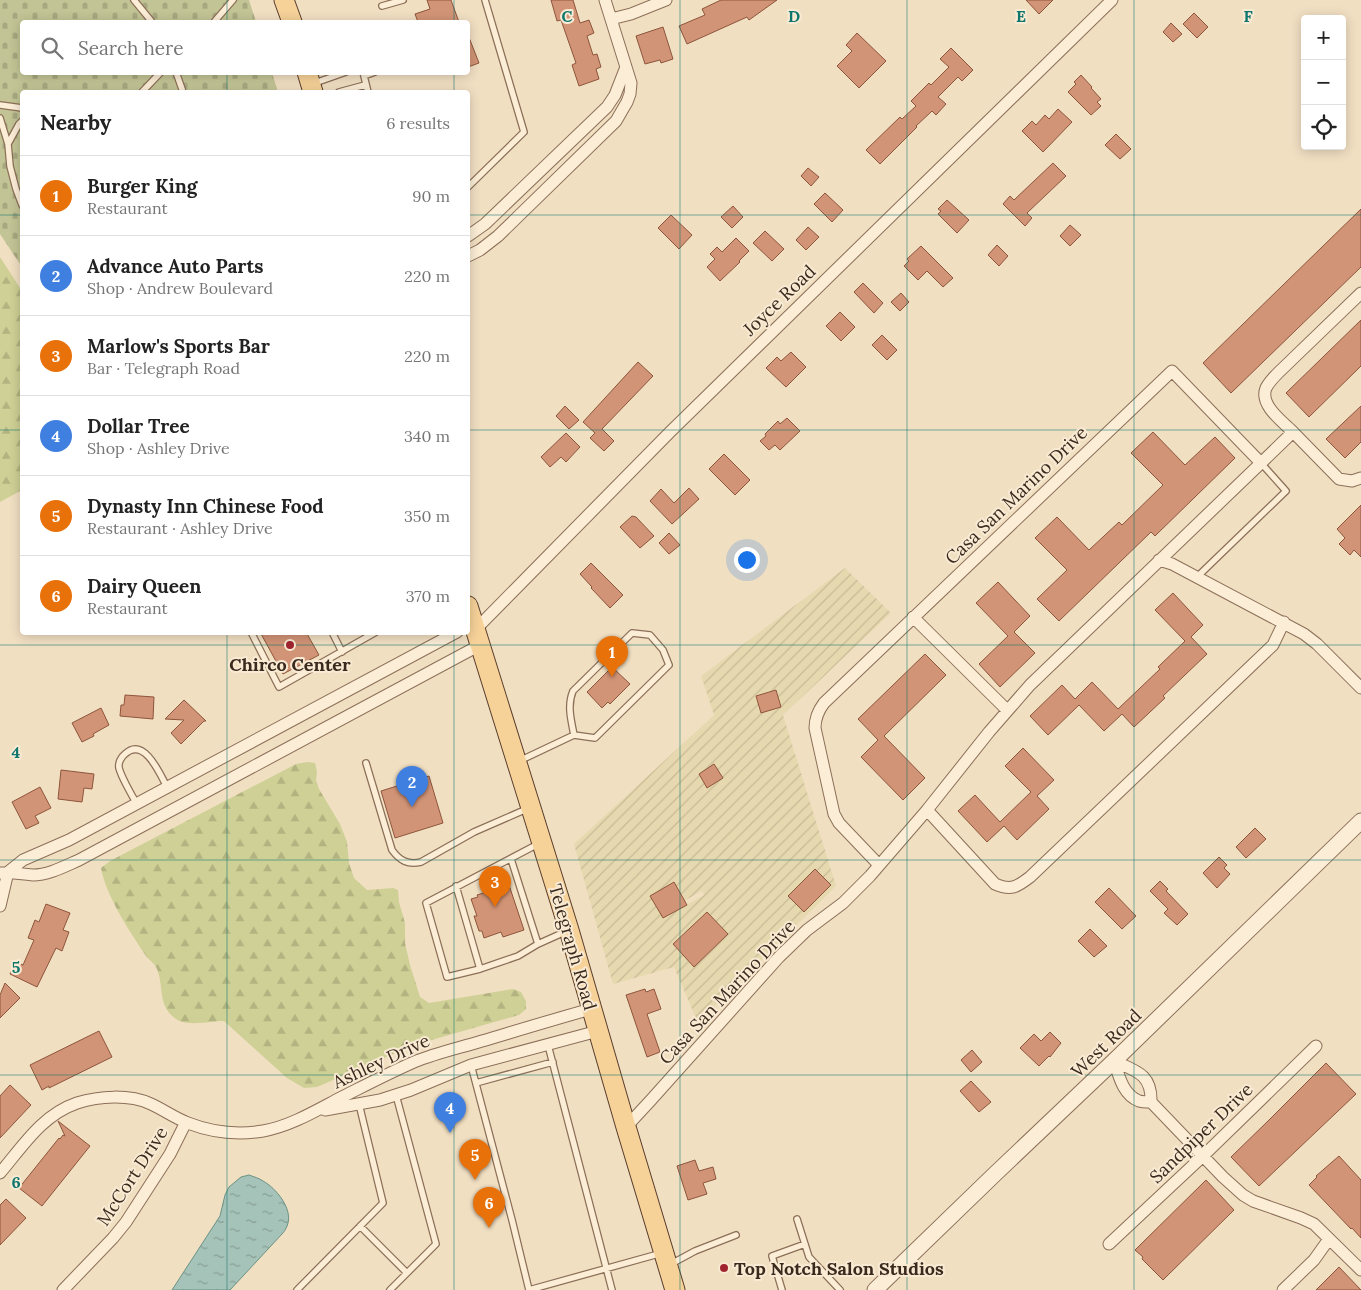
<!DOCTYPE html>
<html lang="en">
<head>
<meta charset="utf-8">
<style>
  :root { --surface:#fff; --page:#f6f6f6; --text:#222; --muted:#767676; --line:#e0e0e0; --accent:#9f242f }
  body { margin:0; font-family:Lora,serif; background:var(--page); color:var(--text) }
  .controls { position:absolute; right:15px; top:15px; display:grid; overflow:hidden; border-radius:5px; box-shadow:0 2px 12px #0003 }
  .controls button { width:45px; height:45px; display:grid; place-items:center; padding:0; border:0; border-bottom:1px solid var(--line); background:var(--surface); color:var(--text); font:25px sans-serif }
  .you { position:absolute; left:746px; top:559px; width:18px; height:18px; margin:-12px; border:4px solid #fff; border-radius:50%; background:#1a73e8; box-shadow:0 0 0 8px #1a73e833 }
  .badge { display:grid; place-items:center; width:32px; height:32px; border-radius:50%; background:var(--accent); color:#fff; font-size:16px; font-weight:700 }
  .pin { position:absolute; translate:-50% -41px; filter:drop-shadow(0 1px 2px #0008) }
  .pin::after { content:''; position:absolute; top:26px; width:18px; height:15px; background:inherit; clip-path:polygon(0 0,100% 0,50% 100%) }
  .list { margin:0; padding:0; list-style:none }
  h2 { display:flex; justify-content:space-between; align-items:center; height:65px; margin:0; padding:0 20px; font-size:21px }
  h2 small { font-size:16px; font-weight:400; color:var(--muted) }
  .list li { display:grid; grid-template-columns:32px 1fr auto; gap:15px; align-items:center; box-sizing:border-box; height:80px; padding:0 20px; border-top:1px solid var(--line) }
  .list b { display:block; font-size:19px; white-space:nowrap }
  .list p { margin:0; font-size:16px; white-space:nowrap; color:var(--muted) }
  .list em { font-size:16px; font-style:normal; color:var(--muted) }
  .icon { flex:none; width:28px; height:28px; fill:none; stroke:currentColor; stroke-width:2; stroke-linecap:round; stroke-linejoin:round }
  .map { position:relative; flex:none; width:1361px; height:1290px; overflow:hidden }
  .search { position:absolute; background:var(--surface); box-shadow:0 2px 12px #0003; left:20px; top:20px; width:450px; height:55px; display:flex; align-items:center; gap:12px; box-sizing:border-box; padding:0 18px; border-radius:5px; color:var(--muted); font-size:19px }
  .panel { position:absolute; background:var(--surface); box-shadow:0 2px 12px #0003; left:20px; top:90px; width:450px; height:545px; border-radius:5px }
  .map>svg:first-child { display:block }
</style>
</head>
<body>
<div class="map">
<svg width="1361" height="1290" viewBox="0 0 1361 1290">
  <defs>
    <pattern id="farmland-furrows" width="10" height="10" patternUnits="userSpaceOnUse" patternTransform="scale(1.25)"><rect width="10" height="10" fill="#e7d9af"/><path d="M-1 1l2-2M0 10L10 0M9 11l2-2" fill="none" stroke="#c7ba96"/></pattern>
    <pattern id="forest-firs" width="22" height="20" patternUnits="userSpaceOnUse" patternTransform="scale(1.25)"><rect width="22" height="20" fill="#ced095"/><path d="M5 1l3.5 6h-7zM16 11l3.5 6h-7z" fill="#b2b380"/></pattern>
    <pattern id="cemetery-stones" width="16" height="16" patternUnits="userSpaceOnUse" patternTransform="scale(1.25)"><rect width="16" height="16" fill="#c3c495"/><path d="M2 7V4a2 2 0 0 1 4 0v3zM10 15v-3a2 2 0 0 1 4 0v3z" fill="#a8a880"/></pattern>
    <pattern id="water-ripples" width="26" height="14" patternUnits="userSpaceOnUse" patternTransform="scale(1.25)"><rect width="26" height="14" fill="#a5c3b8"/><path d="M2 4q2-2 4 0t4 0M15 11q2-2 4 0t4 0" fill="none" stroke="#889e95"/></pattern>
  </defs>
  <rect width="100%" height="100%" fill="#f1dfc2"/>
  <path fill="url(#farmland-furrows)" fill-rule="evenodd" d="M845,568L891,613L783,715L836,886L698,1023L674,967L613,984L574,844L714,715L701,676ZM775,690L781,707L762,713L756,696ZM714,765L723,778L707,788L699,774ZM815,869L831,885L804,912L788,896ZM702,891L704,895L663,918L651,896L684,901ZM707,912L728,934L694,967L673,944Z"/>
  <path fill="url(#forest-firs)" d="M0,257L22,291V490L0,502Z
    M307,762L315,763L317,772L316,780L319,789L340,824L347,842L349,863L354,878L367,890L393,888L398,890L399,902L405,923V943L410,965L420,997L429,1003L513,989L521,992L526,1001V1009L519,1015L414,1045L317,1087L304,1088L287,1078L224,1021C211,1021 187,1027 176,1019C156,1005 165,985 156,967C154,963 149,960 146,956C130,932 106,896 101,868L110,861L296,764Z"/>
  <path fill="url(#cemetery-stones)" d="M0,0H249L256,22H22V72L272,73L278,92H22V267L0,234Z"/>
  <path fill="url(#water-ripples)" stroke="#6b9285" d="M249,1175C254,1177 259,1178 263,1181C276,1188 292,1208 288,1223C287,1227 285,1231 282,1234L230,1290H172L220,1216L225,1195L229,1187L241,1177Z"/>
  <path fill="#d29476" stroke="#8d553c" d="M427,0H451L459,22H418L415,14L430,9Z
    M551,0H573L580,23L589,20L594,33L587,36L593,55L597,54L601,67L596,69L599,79L579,86L572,65L576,63L561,20L557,21Z
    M721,0H777L749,20L747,17L687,44L679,26L705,15L702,9Z
    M1026,0H1053L1039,14Z
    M1194,13L1208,27L1197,38L1183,24Z
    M1171,23L1182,34L1173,42L1163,32Z
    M663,27L673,59L661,63L660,60L645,64L636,36Z
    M857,33L886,61L859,88L837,66L852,51L846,45Z
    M468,35L479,63L468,67Z
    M951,48L973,70L962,81L958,77L938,97L946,104L936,115L932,111L916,126L917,127L880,164L866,150L900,117L902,119L916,106L911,101L929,83L931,85L949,67L940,59Z
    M1081,75L1092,87L1091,88L1101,99L1097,102L1101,106L1091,115L1068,92L1076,84L1074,82Z
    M1058,109L1072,122L1043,152L1022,131L1032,121L1036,125L1045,115L1049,119Z
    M1116,134L1131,149L1120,159L1105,145Z
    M1053,163L1066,176L1027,213L1032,218L1025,226L1003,204L1010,196L1014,200Z
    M808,168L819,177L811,186L801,176Z
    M825,193L843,210L832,222L814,204Z
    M947,200L969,220L957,233L938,214L941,211L938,209Z
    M733,206L743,217L732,228L721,217Z
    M1361,209V267L1231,393L1203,363Z
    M671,215L692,235L679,249L658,228Z
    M1070,225L1081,235L1070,246L1060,236Z
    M808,227L819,237L806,250L796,240Z
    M765,231L784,249L772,261L753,243Z
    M736,238L749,251L739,261L740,262L720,281L707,267L715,259L710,254L717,247L722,252Z
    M997,245L1008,256L999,266L988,255Z
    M921,246L953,278L943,287L927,271L918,280L904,266L909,261L907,259Z
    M863,283L883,303L874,313L854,292Z
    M901,293L909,302L900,311L891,302Z
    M840,312L855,327L841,341L826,326Z
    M1361,320V366L1309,417L1286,393Z
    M882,335L897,350L887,360L872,345Z
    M791,352L806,367L786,387L766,368L777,357L781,361Z
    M638,362L653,376L602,429L614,441L604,451L590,438L595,433L583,422Z
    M565,406L579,420L569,429L556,416Z
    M1361,406V442L1345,458L1326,439Z
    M787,418L800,431L780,450L775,445L769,450L760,441L766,436L765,434L778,421L780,424Z
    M1153,432L1185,465L1215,437L1235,458L1155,536L1151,532L1059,621L1037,599L1067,570L1035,538L1057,517L1089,550L1119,522L1122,525L1163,485L1131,453Z
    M566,433L580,447L566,462L561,457L550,467L541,457Z
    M724,454L750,480L735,495L709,469Z
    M689,488L699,499L672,524L650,501L661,489L674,503Z
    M1361,505V557L1354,550L1350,555L1339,544L1345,538L1337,529Z
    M632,516L636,517L654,536L640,548L620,527Z
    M669,533L680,545L669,554L659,543Z
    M591,563L623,595L610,608L591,588L592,587L580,574Z
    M998,582L1030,616L1014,632L1035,653L1000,687L979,664L1008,636L976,603Z
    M1173,593L1203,625L1191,637L1207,654L1163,696L1165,698L1134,727L1122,714L1104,731L1079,705L1048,735L1030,716L1062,685L1075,699L1092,682L1118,709L1160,669L1158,667L1185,641L1155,610Z
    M260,632H306L319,655L283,674Z
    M925,654L946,675L884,736L925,778L903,800L861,757L878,740L858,719Z
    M612,667L630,684L610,704L608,702L602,708L587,692Z
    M776,690L781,707L761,713L756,696Z
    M125,695L154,697L153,719L120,716L121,705H124Z
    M184,700L206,721H204L181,744L171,733L184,720L165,719Z
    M101,708L109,725L93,734L94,736L82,742L72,723Z
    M1023,748L1054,780L1037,796L1049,809L1017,840L1004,826L987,842L958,811L975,795L1000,822L1031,792L1005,766Z
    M714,764L723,778L707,788L699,774Z
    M61,770L94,774L92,789L84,788L82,802L58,799Z
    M429,776L443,823L395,838L381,791Z
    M40,787L51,808L35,816L39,823L26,829L12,802Z
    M1255,828L1266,839L1246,858L1236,847Z
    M1219,857L1227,865L1224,868L1230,874L1217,888L1203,873Z
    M815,869L831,885L804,912L788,896Z
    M503,877L506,886L509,885L524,930L503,937L501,932L484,938L482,931H479L474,916H477L471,899L478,897L477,895L496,889L493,880Z
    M1160,881L1168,889L1166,891L1188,914L1177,925L1164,913L1168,909L1150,891Z
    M674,882L687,905L663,918L650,896Z
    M1109,888L1136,916L1122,929L1095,902Z
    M46,904L70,913L63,930L69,932L62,951L56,948L37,987L10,974L16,962L23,965L34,940L28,938L35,920L39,922Z
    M707,912L728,934L694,967L673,944Z
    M1090,929L1107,946L1094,957L1078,941Z
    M5,983L20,998L0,1018V995Z
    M645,989L646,992L654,989L661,1009L647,1014L660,1052L647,1057L626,995Z
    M99,1031L112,1057L49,1088V1086L42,1090L30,1065Z
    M1050,1032L1061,1043L1050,1057L1049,1056L1039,1066L1020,1048L1034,1034L1041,1041Z
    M972,1050L982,1062L971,1072L961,1060Z
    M1326,1063L1356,1094L1259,1186L1231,1157L1269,1120Z
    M971,1081L991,1102L979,1112L960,1091Z
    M10,1085L31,1105L0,1138V1096Z
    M58,1121L90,1146L42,1206L19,1188L59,1138L60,1139L63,1135L65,1136Z
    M1339,1156L1361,1180V1238L1352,1228L1351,1229L1309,1185L1317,1177L1316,1176Z
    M695,1160L699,1171L713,1167L716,1179L703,1183L707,1194L688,1200L677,1166Z
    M1206,1180L1234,1210L1163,1280L1142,1259L1143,1257L1135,1250Z
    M6,1199L26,1218L0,1245V1205Z
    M1339,1267L1361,1290H1316Z"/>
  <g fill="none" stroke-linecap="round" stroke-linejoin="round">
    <defs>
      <path id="service" d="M134,0L152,22
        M382,6L403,0
        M214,22L233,0
        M176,72L183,92
        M363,72L368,92
        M364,76L375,72
        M312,84L346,72
        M142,92L161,72
        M339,92L365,85
        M0,105L22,108
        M0,118L8,144L10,166L16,189L22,205
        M8,144L19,124L22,121
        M468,187L524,132L485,0
        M1197,577L1286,491L1261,463
        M251,632L279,687L376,632
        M332,632L342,652
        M519,761L574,735L595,738L669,665L663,650L650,635L632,633L573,691C567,705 571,720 574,735
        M366,763L392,850C400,861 408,865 421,862L474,832L529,808
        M137,804C132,796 121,776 119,768C118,763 121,757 125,754C144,736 160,774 167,787
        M540,843L426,903L447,977L480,969L518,956L538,944L567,931
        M511,859L538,944
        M456,886L480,969
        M548,1045L612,1290
        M471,1065L512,1220L529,1290
        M476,1083L553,1062
        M797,1219L809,1257L840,1290
        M360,1226L407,1273L436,1244L396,1095
        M671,1264L695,1251L736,1235
        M297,1290L383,1203L359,1104
        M390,1290L407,1273
        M529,1290L662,1253
        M782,1290L772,1256L805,1244"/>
      <path id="minor" d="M611,19L631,14L666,0
        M468,236L485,224L607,107L615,95L626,67
        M468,256L480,250L498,236L616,121L627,102L630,94L631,83L605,0
        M1293,432C1283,422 1259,405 1266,388C1269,382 1274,377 1279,372L1361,293
        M1261,463L1293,432L1339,479L1352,481L1361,478
        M1159,560L1172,564L1304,634L1317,644L1361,688
        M913,617L1007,710
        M475,630L670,432L1112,0
        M927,810L995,884C1011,891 1017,887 1030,877L1273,645L1284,622
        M8,872L23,860L69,840L457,632
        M0,873C11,872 22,874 33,875C49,875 65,866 79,860L480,645
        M0,906L8,872
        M1114,1061C1136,1071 1152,1074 1151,1102L1223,1177L1243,1195L1253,1201L1301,1218L1314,1224L1361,1270
        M1114,1061C1119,1076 1123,1095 1139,1101C1142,1102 1148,1102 1151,1102
        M325,1110L380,1100L411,1090L471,1065L598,1031
        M626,1127L651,1100L779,957L807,930L843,903L870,876L927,810L989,732L1030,685L1261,463L1172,371L824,703C818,711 815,718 815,728L834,814L839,823L879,865
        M0,1173C23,1146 42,1115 77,1103C99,1096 129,1094 151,1104C164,1110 175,1118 188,1123C211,1132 238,1135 263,1131C291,1126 317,1110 342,1097C366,1085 389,1073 414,1062C436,1053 459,1048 482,1041C519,1030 555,1019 591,1009
        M1109,1244L1203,1156L1316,1046
        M63,1290L113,1238L126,1222L170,1154L186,1122
        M1283,1290L1314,1260L1329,1239"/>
      <path id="tertiary" d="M875,1290L996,1173L1114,1061L1361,821"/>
      <path id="primary" d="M284,0L292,22
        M307,72L313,92
        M468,606L569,930L626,1127L675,1290"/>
    </defs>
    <use href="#service" stroke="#8c6f58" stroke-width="8"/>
    <use href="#minor" stroke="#8c6f58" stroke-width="13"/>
    <use href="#tertiary" stroke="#8c6f58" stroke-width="17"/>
    <use href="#primary" stroke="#5a3e2d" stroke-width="21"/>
    <use href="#service" stroke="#fbedd6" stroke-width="5.5"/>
    <use href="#minor" stroke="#fbedd6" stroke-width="11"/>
    <use href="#tertiary" stroke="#fbedd6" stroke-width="15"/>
    <use href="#primary" stroke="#f6d198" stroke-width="19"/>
  </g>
  <path fill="none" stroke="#0f766e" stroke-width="1" stroke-opacity="0.55" d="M227,0V22M454,0V22M680,0V1290M907,0V1290M1134,0V1290M227,72V92M454,72V92M0,215H22M468,215H1361M0,430H22M468,430H1361M227,632V1290M454,632V1290M0,645H1361M0,860H1361M0,1075H1361"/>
  <g fill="#9f242f" stroke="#f8ead3" stroke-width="2">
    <circle cx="290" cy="645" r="5"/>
    <circle cx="724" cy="1268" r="5"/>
  </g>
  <g text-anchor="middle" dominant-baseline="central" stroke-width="4" stroke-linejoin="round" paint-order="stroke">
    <g font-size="18" fill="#3b291d" stroke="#f8ead3">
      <text transform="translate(779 300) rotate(-44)">Joyce Road</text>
      <text transform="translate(1016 495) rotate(-44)">Casa San Marino Drive</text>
      <text transform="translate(573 947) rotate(74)">Telegraph Road</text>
      <text transform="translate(727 992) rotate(-47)">Casa San Marino Drive</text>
      <text transform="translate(1106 1043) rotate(-44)">West Road</text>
      <text transform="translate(381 1061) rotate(-25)">Ashley Drive</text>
      <text transform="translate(1201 1133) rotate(-44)">Sandpiper Drive</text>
      <text transform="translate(132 1176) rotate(-57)">McCort Drive</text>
    </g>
    <g font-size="18" font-weight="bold" fill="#3b291d" stroke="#f8ead3">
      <text x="290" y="664">Chirco Center</text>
      <text x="734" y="1268" text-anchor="start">Top Notch Salon Studios</text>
    </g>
  </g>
  <g font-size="16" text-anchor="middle" font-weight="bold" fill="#0f766e" stroke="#f8ead3" stroke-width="4" stroke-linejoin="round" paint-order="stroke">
    <text x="567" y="22">C</text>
    <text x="794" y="22">D</text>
    <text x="1021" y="22">E</text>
    <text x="1248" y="22">F</text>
    <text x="16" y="758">4</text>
    <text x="16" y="973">5</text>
    <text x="16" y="1188">6</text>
  </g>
</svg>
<div class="controls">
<button>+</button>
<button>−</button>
<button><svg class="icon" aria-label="locate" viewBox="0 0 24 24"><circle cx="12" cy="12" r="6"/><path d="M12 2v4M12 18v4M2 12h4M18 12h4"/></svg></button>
</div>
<div class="you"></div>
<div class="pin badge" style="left:612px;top:677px;background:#e8710a">1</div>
<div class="pin badge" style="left:412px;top:807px;background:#3f7fe0">2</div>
<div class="pin badge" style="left:495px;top:907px;background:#e8710a">3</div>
<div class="pin badge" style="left:450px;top:1133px;background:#3f7fe0">4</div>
<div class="pin badge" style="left:475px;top:1180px;background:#e8710a">5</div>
<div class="pin badge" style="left:489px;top:1228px;background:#e8710a">6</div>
<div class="search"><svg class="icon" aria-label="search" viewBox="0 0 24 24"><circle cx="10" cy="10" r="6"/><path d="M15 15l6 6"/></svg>Search here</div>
<section class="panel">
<h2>Nearby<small>6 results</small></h2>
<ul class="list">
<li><span class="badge" style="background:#e8710a">1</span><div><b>Burger King</b><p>Restaurant</p></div><em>90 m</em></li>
<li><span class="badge" style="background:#3f7fe0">2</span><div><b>Advance Auto Parts</b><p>Shop · Andrew Boulevard</p></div><em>220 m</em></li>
<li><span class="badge" style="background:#e8710a">3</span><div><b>Marlow's Sports Bar</b><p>Bar · Telegraph Road</p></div><em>220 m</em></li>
<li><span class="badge" style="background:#3f7fe0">4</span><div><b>Dollar Tree</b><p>Shop · Ashley Drive</p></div><em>340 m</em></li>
<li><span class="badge" style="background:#e8710a">5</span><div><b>Dynasty Inn Chinese Food</b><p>Restaurant · Ashley Drive</p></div><em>350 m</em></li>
<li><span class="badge" style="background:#e8710a">6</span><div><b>Dairy Queen</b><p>Restaurant</p></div><em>370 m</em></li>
</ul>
</section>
</div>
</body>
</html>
